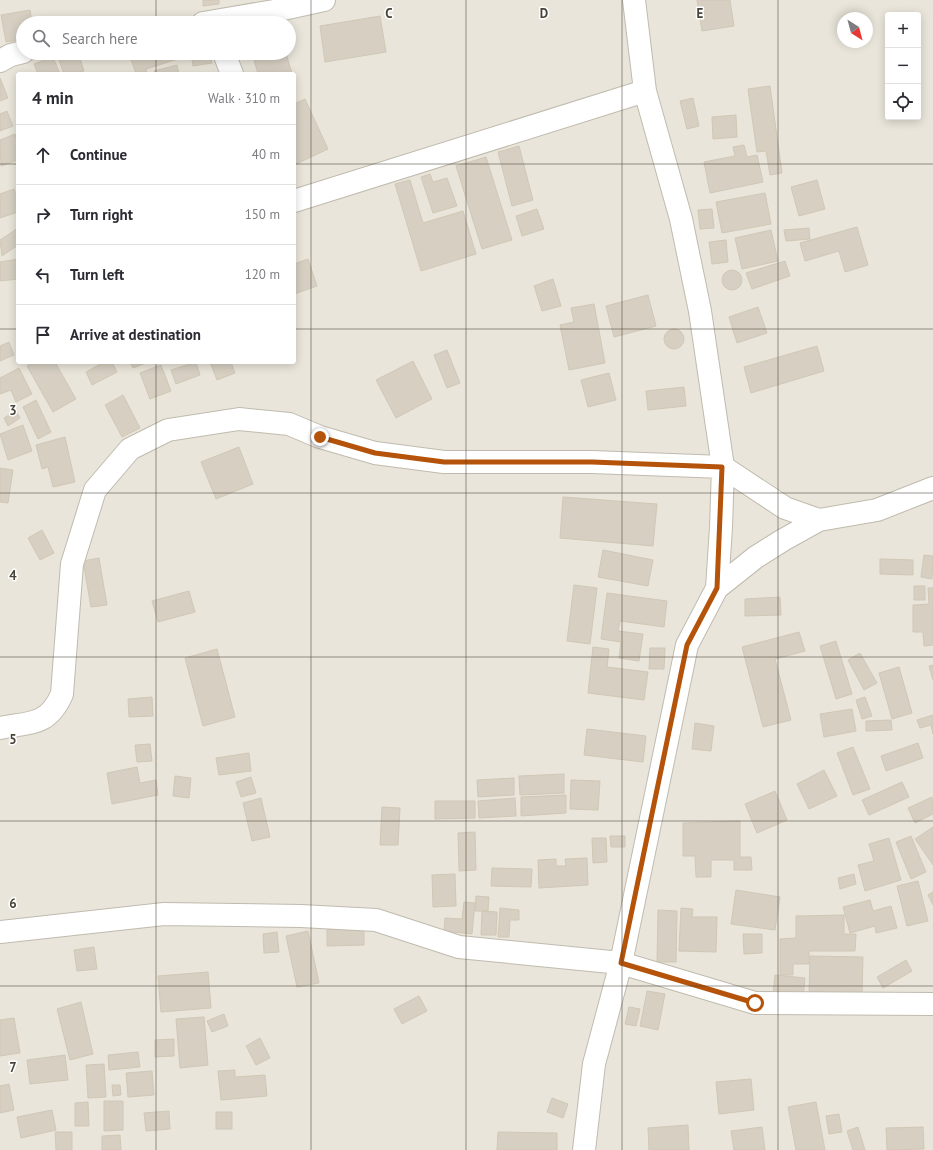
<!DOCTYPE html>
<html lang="en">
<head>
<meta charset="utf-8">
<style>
  :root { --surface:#fff; --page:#f2f2f3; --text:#2b2b33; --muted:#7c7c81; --line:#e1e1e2 }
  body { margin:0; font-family:"PT Sans",sans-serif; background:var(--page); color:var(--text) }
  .controls { position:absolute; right:12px; top:12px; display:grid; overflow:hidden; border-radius:4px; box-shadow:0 2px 10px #0003 }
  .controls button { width:36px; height:36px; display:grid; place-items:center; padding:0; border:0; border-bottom:1px solid var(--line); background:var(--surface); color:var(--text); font:20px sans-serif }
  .compass { position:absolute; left:837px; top:12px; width:36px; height:36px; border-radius:50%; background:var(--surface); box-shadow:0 2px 10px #0003; rotate:144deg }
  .stop { position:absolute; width:12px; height:12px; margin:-9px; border:3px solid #b45309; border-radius:50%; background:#fff }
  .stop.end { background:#b45309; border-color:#fff; box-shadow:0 1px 4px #0008 }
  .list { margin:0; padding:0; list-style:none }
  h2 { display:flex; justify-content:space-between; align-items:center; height:52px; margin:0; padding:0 16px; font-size:17px }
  h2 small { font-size:13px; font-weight:400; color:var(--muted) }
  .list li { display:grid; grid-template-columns:26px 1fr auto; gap:12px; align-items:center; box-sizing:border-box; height:60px; padding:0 16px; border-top:1px solid var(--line) }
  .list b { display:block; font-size:15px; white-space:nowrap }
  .list em { font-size:13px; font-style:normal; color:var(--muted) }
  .icon { flex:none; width:22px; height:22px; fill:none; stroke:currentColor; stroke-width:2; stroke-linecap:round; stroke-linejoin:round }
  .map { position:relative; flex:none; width:933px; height:1150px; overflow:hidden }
  .search { position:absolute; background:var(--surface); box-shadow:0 2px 10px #0003; left:16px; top:16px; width:280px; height:44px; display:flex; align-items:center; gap:10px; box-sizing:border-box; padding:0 14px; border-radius:22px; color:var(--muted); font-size:15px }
  .panel { position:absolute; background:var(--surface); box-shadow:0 2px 10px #0003; left:16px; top:72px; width:280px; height:292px; border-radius:4px }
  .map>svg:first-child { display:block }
</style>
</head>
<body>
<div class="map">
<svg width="933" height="1150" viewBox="0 0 933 1150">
  <rect width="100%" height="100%" fill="#f5f3ec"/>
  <path fill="#e9e5da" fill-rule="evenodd" d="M0,0H933V1150H0ZM888,15H918V117H888ZM843,18H867V42H843ZM23,23H289V53H23ZM18,74H294V362H18Z"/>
  <path fill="#d6cfc2" stroke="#d1c7b5" d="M203,0H219V4L203,6Z
    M697,0H730L734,26L702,31Z
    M30,10L32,23H23V39L6,42L1,15Z
    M380,16L386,52L325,62L320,26Z
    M70,53H78L84,71L74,74H64L58,57Z
    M150,53H179L181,58L146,69L147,74H136L131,59Z
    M191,53H210L212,63L193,66Z
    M252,53H286L292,74H258Z
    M53,57L60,74H38L34,64Z
    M177,65L179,74H155L154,71Z
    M0,78L8,98L0,101Z
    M770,86L782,173L770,175L766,151L757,152L748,89Z
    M693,98L699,126L687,129L680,101Z
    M305,99L328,149L294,165V104Z
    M7,111L13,126L0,131V114Z
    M736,115L737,137L713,139L712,117Z
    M15,134L18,141V160L1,166L0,140Z
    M744,145L747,157L757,155L763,182L710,193L704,162L735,156L733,147Z
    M519,146L533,200L512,206L498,152Z
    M486,157L512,240L482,249L456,166Z
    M430,174L433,182L447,178L457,206L433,213L421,177Z
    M410,180L423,223L463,211L476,254L421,271L395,184Z
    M817,180L825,209L799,216L791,187Z
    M14,189L18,200V212L0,218V194Z
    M765,193L771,224L722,233L716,202Z
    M537,209L544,229L522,236L516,216Z
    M712,209L714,228L700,229L698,210Z
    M857,227L868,265L845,272L839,251L805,261L800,243Z
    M18,228V245L2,256L0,240Z
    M809,228L810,239L786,241L784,230Z
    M771,230L778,261L742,269L735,238Z
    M726,240L728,262L712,264L709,242Z
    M18,259V279L0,281V262Z
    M308,259L317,286L294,294V264Z
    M785,261L790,276L752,289L746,273Z
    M722 280a10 10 0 1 1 20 0a10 10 0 1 1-20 0Z
    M553,279L561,306L542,311L534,286Z
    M648,295L656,326L614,337L606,306Z
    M594,304L605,363L569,370L560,325L574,322L571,308Z
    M758,307L767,333L737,343L729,317Z
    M664 339a10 10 0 1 1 20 0a10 10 0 1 1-20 0Z
    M9,342L14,355L0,361V346Z
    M817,346L824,371L751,393L744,367Z
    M447,350L460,383L447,388L434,355Z
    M413,361L432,399L396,418L376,380Z
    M34,362H55L76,399L53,412L27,366Z
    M104,362H112L117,372L92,385L86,372Z
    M130,362H148L133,368Z
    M196,362L200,375L176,384L171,370Z
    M210,362H231L235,373L217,380Z
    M161,365L171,391L150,399L140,373Z
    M19,368L32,394L16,402L11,390L0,394V378Z
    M609,373L616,400L588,407L581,380Z
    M684,387L686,406L648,410L646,391Z
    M123,395L140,428L122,437L105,405Z
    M36,400L51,432L38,439L23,407Z
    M16,411L20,418L8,426L4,418Z
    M23,425L32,451L8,460L0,434Z
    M65,437L75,482L53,487L48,467L42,469L36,445Z
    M239,447L253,484L216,499L201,462Z
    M0,468L13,470L8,503L0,502Z
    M563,497L657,504L653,546L560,538Z
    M42,530L54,553L40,560L28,538Z
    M603,550L653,560L648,586L598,577Z
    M924,555L933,556L932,579L921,577Z
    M99,558L107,605L91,607L83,561Z
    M880,559L913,560V575L880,574Z
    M574,585L597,588L590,644L567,641Z
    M914,586H925V600H914Z
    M928,588H933V645L924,646L923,632H913V605L929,604Z
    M189,591L195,612L158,622L152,601Z
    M607,593L667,601L664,627L620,621L618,631L643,634L639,661L619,658L621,642L601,639Z
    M780,597L781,615L745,616V599Z
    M799,632L805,651L775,659L791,720L763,727L742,647Z
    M836,641L852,694L836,699L820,646Z
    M593,647L609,649L607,667L648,672L644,700L588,693Z
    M650,648H665L664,669H649Z
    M217,649L235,717L203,726L185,658Z
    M860,653L877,683L864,690L848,660Z
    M933,665V680L929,666Z
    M899,667L912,713L892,719L879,673Z
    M152,697L153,716L129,717L128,699Z
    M865,697L872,716L862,719L856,700Z
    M852,709L856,731L824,737L820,714Z
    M933,715V734L931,725L920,728L917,720Z
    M891,720L892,730L866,731V721Z
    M695,723L714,726L711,751L692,749Z
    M587,729L646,736L643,762L584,755Z
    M918,743L923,758L886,771L881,756Z
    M150,744L152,761L137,762L135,745Z
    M853,747L870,789L853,795L837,753Z
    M249,753L251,771L219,775L216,758Z
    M137,767L140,783L156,780L158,795L112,804L107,773Z
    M824,770L837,796L809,809L797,784Z
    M564,774V793L520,795L519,776Z
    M175,776L191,778L189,798L173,796Z
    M251,777L256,793L241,797L236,782Z
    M514,778V795L478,797L477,780Z
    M571,780L600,781L598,810L570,809Z
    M902,782L909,797L869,815L862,800Z
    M775,791L787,820L757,833L745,804Z
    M566,795V813L521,816V797Z
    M932,797L933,814L915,823L908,808Z
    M261,798L270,837L252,841L243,803Z
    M515,798L516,816L479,818L478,801Z
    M435,801H475V818L435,819Z
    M382,807L400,808L398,845H380Z
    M740,821V857H751L752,870H734V860H711V877H696L695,856H683V823Z
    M933,827V865L915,839Z
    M475,832L476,870L459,871L458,833Z
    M610,836H625V847H611Z
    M911,836L926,872L911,879L896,842Z
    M592,838H606L607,862L593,863Z
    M889,838L901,880L865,891L858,865L874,861L869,844Z
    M587,858L588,885L539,888L538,860L556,859V866H566L565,859Z
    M492,868L532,869L531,887L491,886Z
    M455,874L456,906L433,907L432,875Z
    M854,874L856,884L840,889L838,878Z
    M918,881L928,921L907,926L897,886Z
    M736,890L780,897L775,930L731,924Z
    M933,892V905L928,895Z
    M476,896L489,897L488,911H475Z
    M870,900L873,911L891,906L897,928L876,933L875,926L850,933L843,907Z
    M464,902L475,903L472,934L444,931L445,918L462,919Z
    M500,908L519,910V920H510L509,937H498Z
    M681,908L693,909L692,917H717L716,952L679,951Z
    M658,910L677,911L676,962H657Z
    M482,911L497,912L496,935H481Z
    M844,915V934H856L855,951H809V964H793V975H780V939L796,938V916Z
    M364,928V945L327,946V929Z
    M308,931L319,983L297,987L286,936Z
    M277,932L279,952L264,953L263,934Z
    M743,934H762V953L744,954Z
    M94,947L97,969L77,971L74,950Z
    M810,956L863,957L862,994H809Z
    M906,960L912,971L883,988L877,977Z
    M208,972L211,1008L161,1012L158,976Z
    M775,975L805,978L803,998L773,995Z
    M647,991L665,994L658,1030L640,1026Z
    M419,996L427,1011L402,1024L394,1009Z
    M81,1002L93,1054L70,1060L57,1009Z
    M629,1007L640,1009L636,1026L625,1024Z
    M224,1014L228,1026L212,1032L207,1021Z
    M204,1017L208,1065L180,1068L176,1019Z
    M14,1018L20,1053L0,1056V1020Z
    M260,1038L270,1058L256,1065L246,1046Z
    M174,1039V1056L155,1057V1040Z
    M138,1052L140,1067L109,1070L108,1055Z
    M65,1055L68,1080L30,1084L27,1060Z
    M104,1064L106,1097L88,1098L86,1065Z
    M235,1070V1077L265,1075L267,1096L221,1100L218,1071Z
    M152,1071L154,1095L128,1097L126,1073Z
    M751,1079L754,1110L719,1114L716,1082Z
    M9,1084L14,1110L0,1113V1086Z
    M112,1085H120L121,1095L113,1096Z
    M552,1098L568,1104L563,1118L547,1112Z
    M104,1101H123V1130L104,1131Z
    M88,1102L89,1126H75V1103Z
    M816,1102L825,1150H796L788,1107Z
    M52,1110L56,1130L21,1138L17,1117Z
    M169,1111L170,1129L146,1131L144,1113Z
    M216,1112H232V1129H216Z
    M839,1114L842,1132L829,1134L826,1116Z
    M688,1125L689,1150H649L648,1128Z
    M762,1127L765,1150H734L731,1131Z
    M858,1127L865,1150H853L847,1131Z
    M923,1127L924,1149L887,1150L886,1128Z
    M55,1132H72V1150H56Z
    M498,1132L557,1133V1150H497Z
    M120,1135L121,1150H102V1136Z"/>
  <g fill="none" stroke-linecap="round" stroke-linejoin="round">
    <defs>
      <path id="minor" d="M203,23L274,11L324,0
        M224,53L232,74
        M0,61L11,55L23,52
        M294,201L645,91
        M717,588L756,557L783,540L819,520L877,510L933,488
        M0,728C31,722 48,726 62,694L72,564L95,490L130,449L168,430L239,419L289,424L320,437L375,453L444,462H592L723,467L785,508L819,520
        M0,932L164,914L301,916L376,920L459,947L621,963L755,1003L933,1004
        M584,1150L594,1064L621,963L687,645L717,588L721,527L723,467L700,311L681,219L645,91L634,0"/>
    </defs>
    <use href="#minor" stroke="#c0bbae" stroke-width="24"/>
    <use href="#minor" stroke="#fff" stroke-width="22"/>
  </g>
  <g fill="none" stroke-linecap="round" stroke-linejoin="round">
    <path stroke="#b45309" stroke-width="5" d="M320,437L375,453L444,462H592L722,467L717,588L687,645L621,963L755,1003"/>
  </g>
  <path fill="none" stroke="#494439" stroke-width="1" stroke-opacity="0.55" d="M156,0V23M311,0V1150M466,0V1150M622,0V1150M778,0V1150M156,53V74M0,164H18M294,164H933M0,329H18M294,329H933M156,362V1150M0,493H933M0,657H933M0,821H933M0,986H933"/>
  <g font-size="13" text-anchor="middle" font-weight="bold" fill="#494439" stroke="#fff" stroke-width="3" stroke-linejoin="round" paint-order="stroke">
    <text x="389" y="18">C</text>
    <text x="544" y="18">D</text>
    <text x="700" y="18">E</text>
    <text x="13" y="415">3</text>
    <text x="13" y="580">4</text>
    <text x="13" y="744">5</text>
    <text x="13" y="908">6</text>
    <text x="13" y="1072">7</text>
  </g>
</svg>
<div class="controls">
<button>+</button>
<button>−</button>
<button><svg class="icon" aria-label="locate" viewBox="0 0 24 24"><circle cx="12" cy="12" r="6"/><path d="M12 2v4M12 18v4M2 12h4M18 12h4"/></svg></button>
</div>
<svg class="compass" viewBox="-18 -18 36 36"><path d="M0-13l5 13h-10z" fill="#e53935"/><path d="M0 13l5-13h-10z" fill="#7c7c81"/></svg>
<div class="stop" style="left:755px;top:1003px"></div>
<div class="stop end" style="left:320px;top:437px"></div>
<div class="search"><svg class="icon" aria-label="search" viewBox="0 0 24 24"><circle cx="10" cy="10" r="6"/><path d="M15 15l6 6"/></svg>Search here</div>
<section class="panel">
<h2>4 min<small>Walk · 310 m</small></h2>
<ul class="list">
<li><svg class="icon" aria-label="ahead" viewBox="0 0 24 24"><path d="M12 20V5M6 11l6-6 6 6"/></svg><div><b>Continue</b></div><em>40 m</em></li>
<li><svg class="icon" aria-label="right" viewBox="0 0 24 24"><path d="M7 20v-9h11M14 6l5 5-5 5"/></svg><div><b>Turn right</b></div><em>150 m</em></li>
<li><svg class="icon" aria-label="left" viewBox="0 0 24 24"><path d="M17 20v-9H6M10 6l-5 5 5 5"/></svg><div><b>Turn left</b></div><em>120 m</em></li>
<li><svg class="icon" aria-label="arrive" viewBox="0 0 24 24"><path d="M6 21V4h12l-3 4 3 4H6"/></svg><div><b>Arrive at destination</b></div></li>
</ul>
</section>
</div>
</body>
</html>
